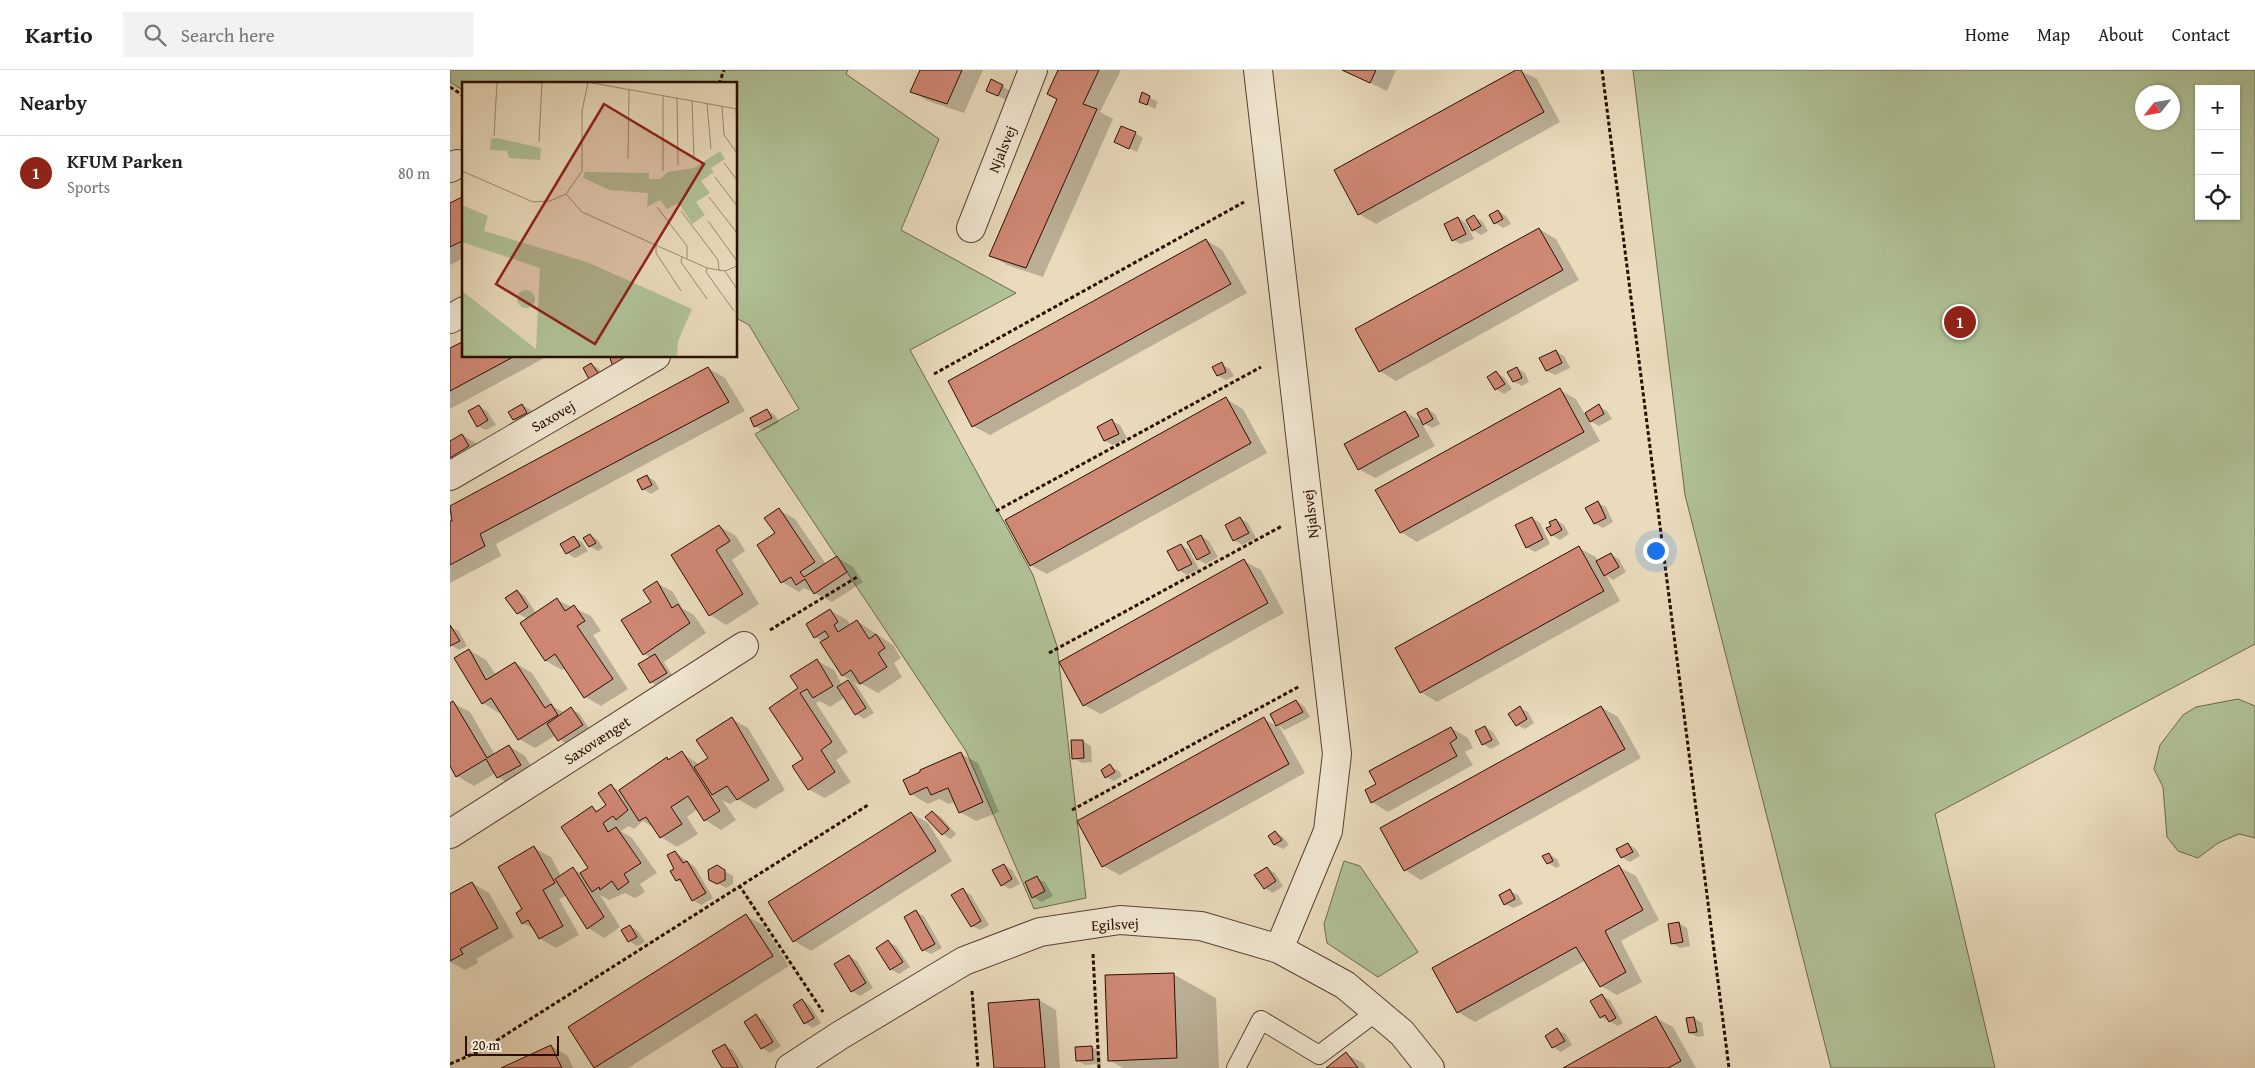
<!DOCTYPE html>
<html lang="en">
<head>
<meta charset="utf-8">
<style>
  :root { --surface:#fff; --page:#f2f2f2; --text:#202124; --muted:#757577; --line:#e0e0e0; --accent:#8f2418 }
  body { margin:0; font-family:"Gentium Book Plus",serif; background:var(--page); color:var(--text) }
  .controls { position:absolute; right:15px; top:15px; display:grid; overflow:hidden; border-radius:0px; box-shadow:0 1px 4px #0004 }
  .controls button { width:45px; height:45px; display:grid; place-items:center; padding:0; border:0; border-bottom:1px solid var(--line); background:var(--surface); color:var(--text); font:25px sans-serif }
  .compass { position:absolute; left:1685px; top:15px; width:45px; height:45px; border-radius:50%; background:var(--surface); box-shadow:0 1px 4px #0004; rotate:239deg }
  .scale { position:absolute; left:15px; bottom:12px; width:94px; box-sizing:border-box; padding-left:5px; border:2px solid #2b0d01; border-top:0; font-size:14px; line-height:18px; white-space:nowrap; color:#2b0d01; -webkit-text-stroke:4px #f1e8d3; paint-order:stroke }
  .you { position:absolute; left:1205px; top:480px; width:18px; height:18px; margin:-12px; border:4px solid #fff; border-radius:50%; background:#1a73e8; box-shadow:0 0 0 8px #1a73e833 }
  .badge { display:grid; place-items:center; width:32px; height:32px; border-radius:50%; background:var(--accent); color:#fff; font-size:16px; font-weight:700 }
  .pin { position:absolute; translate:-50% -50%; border:2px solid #fff; box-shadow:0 1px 5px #0006 }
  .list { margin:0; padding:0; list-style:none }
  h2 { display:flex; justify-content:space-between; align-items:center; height:65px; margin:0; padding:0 20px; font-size:21px }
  h2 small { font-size:16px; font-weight:400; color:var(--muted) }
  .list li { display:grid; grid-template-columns:32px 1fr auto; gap:15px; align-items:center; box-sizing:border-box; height:75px; padding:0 20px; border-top:1px solid var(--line) }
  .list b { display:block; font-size:19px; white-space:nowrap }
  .list p { margin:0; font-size:16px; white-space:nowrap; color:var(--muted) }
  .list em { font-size:16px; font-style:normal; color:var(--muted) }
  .icon { flex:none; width:28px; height:28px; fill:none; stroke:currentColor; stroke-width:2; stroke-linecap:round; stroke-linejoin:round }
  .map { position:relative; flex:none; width:1805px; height:998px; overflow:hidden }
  header { display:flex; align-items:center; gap:30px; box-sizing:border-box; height:70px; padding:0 25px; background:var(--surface); border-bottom:1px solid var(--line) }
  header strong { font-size:24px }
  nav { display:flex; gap:28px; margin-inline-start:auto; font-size:18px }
  .search { width:350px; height:45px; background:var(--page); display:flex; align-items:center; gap:12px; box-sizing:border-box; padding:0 18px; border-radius:0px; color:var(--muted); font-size:19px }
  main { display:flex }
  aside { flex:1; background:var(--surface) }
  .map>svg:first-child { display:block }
</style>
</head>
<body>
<header>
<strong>Kartio</strong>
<div class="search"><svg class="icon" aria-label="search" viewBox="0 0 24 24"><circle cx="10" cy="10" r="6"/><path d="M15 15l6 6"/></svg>Search here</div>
<nav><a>Home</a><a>Map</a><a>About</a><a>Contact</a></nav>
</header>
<main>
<aside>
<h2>Nearby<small></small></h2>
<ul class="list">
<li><span class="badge">1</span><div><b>KFUM Parken</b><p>Sports</p></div><em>80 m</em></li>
</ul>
</aside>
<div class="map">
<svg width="1805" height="998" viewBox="0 0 1805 998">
  <rect width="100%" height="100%" fill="#e9dbbc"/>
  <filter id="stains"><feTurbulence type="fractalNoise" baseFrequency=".004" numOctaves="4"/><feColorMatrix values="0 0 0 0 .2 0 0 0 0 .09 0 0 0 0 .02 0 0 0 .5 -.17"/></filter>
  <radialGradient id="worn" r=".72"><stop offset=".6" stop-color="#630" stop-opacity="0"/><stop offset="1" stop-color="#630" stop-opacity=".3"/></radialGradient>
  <path fill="#b0c196" stroke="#6e674c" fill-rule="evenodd" d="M0,0H398L396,4L489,69L451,160L566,223L460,280L583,505L607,576L636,828L584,839L516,681L305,364L349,339L299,255L286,248V14H14V21L0,12Z
    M1183,0H1805V574L1485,744L1545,998H1381L1235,425ZM1749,19H1786V146H1749ZM1692,22H1722V52H1692Z
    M1788,629L1805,636V768L1789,764L1768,773L1748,788L1728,781L1717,767L1713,717L1704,699L1710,675L1733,645L1746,637Z
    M894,791L910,796L968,882L928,907L877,873L874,854Z"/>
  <path fill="#0003" d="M471,0H533L514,43L478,31L462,21Z
    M609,0H671L650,42L663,49L593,207L557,195L541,185L609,29Z
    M893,0H946L937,21Z
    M1068,0L1087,9L1110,52L926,154L909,144Z
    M552,16L560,21L556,30L546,25Z
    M693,24L708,32L705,39L690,31Z
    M685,63L693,68L687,82L674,76Z
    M14,127V188L0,195V135Z
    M1048,141L1056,146L1061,154L1053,158L1045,153Z
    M1024,147L1032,151L1038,161L1031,165L1023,160Z
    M1008,148L1016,153L1024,169L1011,174L1003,170Z
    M1089,159L1106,169L1129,210L946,311L930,301Z
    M756,170L772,180L797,223L540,365L523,356Z
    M0,280L14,286H98L0,339Z
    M1105,281L1114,286L1120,298L1105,305L1097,301Z
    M141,294L149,299L155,308L148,312L140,308Z
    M772,294L780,299L784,306L776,310L768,306Z
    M258,298L275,308L295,341L46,474L51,486L0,513V453L4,451L0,446V437Z
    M1067,298L1075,303L1079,312L1072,316L1063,311Z
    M1046,303L1054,307L1062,319L1054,324L1046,319Z
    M1110,320L1126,329L1135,344L1149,336L1157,341L1162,349L1149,356L1138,350L1150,371L967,472L951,462Z
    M776,329L793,339L817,383L597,504L580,495Z
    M72,335L81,340L84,347L72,354L64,349Z
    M29,336L37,341L46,355L36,360L28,356Z
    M977,339L985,344L990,354L982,358L971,352L985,376L925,408L909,399L955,342L974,353Z
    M317,340L325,345L329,352L313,361L305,356Z
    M662,351L670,355L677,368L663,375L655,371Z
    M12,365L29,375L0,406V375Z
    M197,406L205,411L209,419L201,424L193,419Z
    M1148,433L1156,437L1163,452L1153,458L1144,453Z
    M329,440L345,449L376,494L387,487L403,497L413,512L382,532L354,518L349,522L332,512L327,463Z
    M790,448L798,453L806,468L792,475L784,470Z
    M1082,448L1090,453L1100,474L1085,482L1076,477Z
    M1106,450L1114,455L1119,464L1110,470L1102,465Z
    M269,456L286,466L295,481L282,490L309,534L276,555L260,545L222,486Z
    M140,465L148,470L153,478L148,481L139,476Z
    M751,466L759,471L768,487L756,494L747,489Z
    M124,467L132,472L138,481L125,488L117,483Z
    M731,475L739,480L749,499L737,505L729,500Z
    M1129,478L1146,487L1148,492L1161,485L1169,489L1176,502L1163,510L1156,505L1170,531L987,632L971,622Z
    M794,491L811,500L834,543L651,644L634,635Z
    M207,513L223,522L232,538L244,545L256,563L214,592L224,608L209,617L201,612V588L194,584Z
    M67,521L75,526L86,543L107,530L141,546L151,561L143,565L178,619L151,636L135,627L116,598L112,600L96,591L72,553L78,549L67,543Z
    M380,540L397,550L401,556L407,551L443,575L451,588L444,593L452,607L428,623L412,614L409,615L404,612L424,643L414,649L406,644L395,627L380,637L370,631L366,633L398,682L386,690L401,712L375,728L358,719L354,689L320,638L350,619L367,591L384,600L392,615L400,610L393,606L372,573L374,572L365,567Z
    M0,557L9,561L17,576L9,580L1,575Z
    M19,580L36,590L46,605L65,593L82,603L104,637L115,643L121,639L129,643L140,660L117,675L106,665L85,678L69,669L51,641L49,643L33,633Z
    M846,631L854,636L860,647L835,660L829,656L855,703L670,805L653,796L814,649L828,657L822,644Z
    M3,633L20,642L45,685L59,676L75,686L86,704L65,717L48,707L46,703L24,716L7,706L0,694V634Z
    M1151,637L1168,647L1191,688L971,810L955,800Z
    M1070,638L1078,642L1084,653L1075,659L1067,655Z
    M282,649L298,658L335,720L305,739L288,729L280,734L272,730L286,750L271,760L255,750L248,739L237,747L248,764L227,777L211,767L204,758L193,751L184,759L179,756L171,761L182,768L207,803L190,814L195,822L185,828L175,823L159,830L150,825L170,857L154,868L138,858L117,825L109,829L129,865L106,878L89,868L84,859L73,853L84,778L101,787L111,806L123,799L132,804L140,798L142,738L149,741L158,735L161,716L170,721L217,689L220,690L232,683L250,695L260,689Z
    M1035,657L1043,662L1050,674L1041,679L1033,674Z
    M1001,658L1018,668L1023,678L1015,682L1023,695L938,742L922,732L928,714Z
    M633,671L641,676L642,692L632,693L624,688Z
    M511,684L528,693L549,742L526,751L510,742L505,732L499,734L489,729L478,734L461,724Z
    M660,696L669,701L672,706L664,711L656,707Z
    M483,742L491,747L506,764L501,769L493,764Z
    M461,743L478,753L502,791L361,881L344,871Z
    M825,762L833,767L839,775L833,779L825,775Z
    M1178,774L1186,779L1190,786L1180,792L1172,787Z
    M225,782L245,797L263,828L251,835L243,830L234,814L227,810Z
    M1099,784L1107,789L1110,796L1106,798L1098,793Z
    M554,795L562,800L570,814L560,819L552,815Z
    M267,797L283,806V814L276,818L260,809Z
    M1169,797L1186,806L1209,850L1171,871L1192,912L1167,925L1151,916L1136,890L1025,952L1008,942Z
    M817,798L825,803L833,816L823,823L815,818Z
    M587,808L595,812L603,826L592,832L583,827Z
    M22,813L39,823L64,867L26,889L28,893L15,900L0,892V826Z
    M513,820L521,825L539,855L530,860L522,856Z
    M1060,821L1068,825L1073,834L1063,838L1055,834Z
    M466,842L474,846L492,878L481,884L473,880Z
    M296,846L313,855L339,896L178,998H146L120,958Z
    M1229,853L1237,858L1240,876L1230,878L1222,873Z
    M180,856L188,861L195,872L187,876L179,871Z
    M438,872L446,876L460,897L449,904L441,899Z
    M399,886L407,891L423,918L410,926L402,921Z
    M723,904L766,928L769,998H673L659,990Z
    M1152,926L1160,930L1173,953L1168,956L1151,947Z
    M352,930L360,935L371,953L363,958L355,953Z
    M589,930L606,940L610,998H545L540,934Z
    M306,946L314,950L331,976L320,983L312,978Z
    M1206,948L1223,957L1246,998H1115Z
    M1244,948L1252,953L1254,966L1248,967L1240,963Z
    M1107,960L1116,964L1122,975L1111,982L1103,977Z
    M275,975L283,980L294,998H274Z
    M101,976L118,986L123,998H54Z
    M642,977L650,982L651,994L635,995L627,990Z
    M896,984L913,993L916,998H878Z"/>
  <path fill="#cf8874" stroke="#2b0d01" d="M470,0H512L497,34L460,22Z
    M608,0H649L633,34L647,39L576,198L539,186L607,29L597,24Z
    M892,0H926L920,13Z
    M1066,0H1071L1094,42L908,145L884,100Z
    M541,9L553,15L548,26L536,21Z
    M692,22L700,26L697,35L689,32Z
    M671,56L686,62L679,79L664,72Z
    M14,126V170L0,177V133Z
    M1048,140L1053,149L1044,154L1039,145Z
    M1024,145L1031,156L1022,161L1016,150Z
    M1008,147L1016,164L1002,171L994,154Z
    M1089,158L1113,200L929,302L905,259Z
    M756,169L781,214L522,357L498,311Z
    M14,271V286H65L0,321V278Z
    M1106,280L1112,293L1096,301L1089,288Z
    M164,286H174L176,290L163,297L160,288Z
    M772,292L776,302L767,306L762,297Z
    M141,293L148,303L139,309L133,298Z
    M258,297L279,332L30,464L35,476L0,495V451H2L0,436Z
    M1067,297L1072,308L1063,312L1057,302Z
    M1046,301L1055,314L1045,320L1037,307Z
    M1110,318L1134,362L950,463L925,420Z
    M776,327L801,373L580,496L555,450Z
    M72,334L77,343L63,350L58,342Z
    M1149,334L1154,344L1140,352L1135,343Z
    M29,335L38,350L27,357L18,341Z
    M977,338L983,349L973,355L967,343Z
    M317,339L322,348L304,357L300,348Z
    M955,341L969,366L908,400L894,374Z
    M662,349L669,364L654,371L647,357Z
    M12,364L19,376L0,388V371Z
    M197,405L202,415L192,420L187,410Z
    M1148,431L1156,448L1144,454L1135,438Z
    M329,438L365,492L350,502L354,507L387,486L397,502L364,524L355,509L346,515L341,507L331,513L307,475L325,463L314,448Z
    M790,447L799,463L783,471L775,455Z
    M1082,447L1093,469L1076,478L1065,455Z
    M1106,449L1112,460L1101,466L1096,458L1101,456L1099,452Z
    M269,455L280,471L266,480L293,524L259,546L221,485Z
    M140,464L146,473L139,477L133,468Z
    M751,465L760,483L747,490L737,472Z
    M124,466L130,476L116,484L110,474Z
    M731,474L742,494L728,501L717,481Z
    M1129,476L1154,521L970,623L945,578Z
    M1161,483L1169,497L1154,506L1146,491Z
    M794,489L818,533L633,636L609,592Z
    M207,511L222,538L228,534L240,553L193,585L171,550L201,532L193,520Z
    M67,520L78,537L67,544L55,528Z
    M107,528L115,541L124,535L135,551L127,556L163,609L134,628L105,584L95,591L70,553Z
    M380,539L388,552L384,555L388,562L407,550L419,569L426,564L435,578L428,583L437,597L410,614L401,600L392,606L370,572L379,567L375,561L364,568L356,554Z
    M0,555L10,571L0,576Z
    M19,579L36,610L65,592L95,638L101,634L108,645L68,670L41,628L32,634L4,588Z
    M205,584L217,603L200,613L188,594Z
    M367,589L383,616L363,628L357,619L350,623L382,672L371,680L385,702L358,720L342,696L353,689L319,638L348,618L340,606Z
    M398,610L416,638L405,645L387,617Z
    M846,630L853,642L826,656L820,644Z
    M3,631L37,688L59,675L71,695L47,708L36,689L6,707L0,696V633Z
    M1070,636L1077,649L1066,656L1058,644Z
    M1151,636L1175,679L954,801L930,758Z
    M121,637L133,655L108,671L97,654Z
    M282,647L319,710L287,730L277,716L262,725L244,697L258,688L246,670Z
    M814,647L839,694L652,797L627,751Z
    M1035,656L1042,670L1032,675L1025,661Z
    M1001,657L1007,668L1000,673L1007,686L921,733L915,720L926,714L919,701Z
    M621,670H633L634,688L622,689Z
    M232,681L270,741L254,751L238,726L221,737L232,754L210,768L196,747L189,751L169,720L217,687L218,690Z
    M511,682L533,732L509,743L498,718L481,725L477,717L460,725L453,710L470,702V700Z
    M660,694L665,702L655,708L651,700Z
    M161,714L178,740L166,750L163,746L153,753L158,762L166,757L191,793L174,804L179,812L168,820L162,811L150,820L149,817L142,822L130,803L138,798L111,757L142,736L146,742L156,735L148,723Z
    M482,741L499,759L492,765L475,747Z
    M461,742L486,781L343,872L318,832Z
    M825,761L832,770L824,775L818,766Z
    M1178,773L1183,782L1171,788L1166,779Z
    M84,776L105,813L93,820L113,856L89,869L78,850L72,854L66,843L72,839L48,797Z
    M225,781L233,793L237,791L256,823L242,831L230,809L226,811L220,801L224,799L217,785Z
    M1099,783L1103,791L1097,794L1092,786Z
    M554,794L562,809L551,816L542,800Z
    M267,795L275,800V810L267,814L259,810L258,800Z
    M1169,795L1193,840L1155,861L1176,902L1150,917L1126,877L1007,943L982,898Z
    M123,797L154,847L137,859L105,809Z
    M817,797L826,811L814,819L804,805Z
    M587,806L595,821L582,828L575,812Z
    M22,812L48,858L10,879L13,884L0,891V824Z
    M513,818L531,851L521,857L501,825Z
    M1060,819L1065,829L1054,835L1049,825Z
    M466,840L485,874L472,881L454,847Z
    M296,844L323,886L144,998L118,957Z
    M1229,852L1233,872L1221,874L1218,854Z
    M180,855L187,867L178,872L171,860Z
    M438,870L453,892L440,900L426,878Z
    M399,885L416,913L401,922L384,894Z
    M724,903L727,988L658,991L655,905Z
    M1152,924L1166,948L1159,952L1155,945L1150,948L1140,931Z
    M352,929L364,948L354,954L343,935Z
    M589,929L595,998H544L538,933Z
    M306,944L323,972L311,979L294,952Z
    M1206,946L1231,991L1218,998H1113Z
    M1244,947L1247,962L1239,963L1236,948Z
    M1107,958L1115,971L1102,978L1095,966Z
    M275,974L288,997L286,998H272L262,981Z
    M101,975L112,998H51Z
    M642,976L643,990L626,991L625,977Z
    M896,982L908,998H876Z"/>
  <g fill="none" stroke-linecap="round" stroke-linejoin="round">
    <defs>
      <path id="lane" d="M786,998L811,950L869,985L926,942"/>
      <path id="street" d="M808,0L887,684L878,761L829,879
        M0,98L7,94
        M521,158L583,0
        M0,249L14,241
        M0,406L206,286
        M0,764L294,576
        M340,998L389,966L514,891L590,862L670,850L751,856L829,879L895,915L952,963L980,998"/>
    </defs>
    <use href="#lane" stroke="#5a4030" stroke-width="20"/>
    <use href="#street" stroke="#5a4030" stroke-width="30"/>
    <path stroke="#2b0d01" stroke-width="3" stroke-dasharray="4 2.5" stroke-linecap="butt" d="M1152,0L1279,998
      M269,14L274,0
      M0,17L14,26
      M484,304L794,132
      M546,441L811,297
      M320,560L407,507
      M599,583L832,456
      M622,740L850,616
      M289,815L373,942
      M643,884L649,998
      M522,921L528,998
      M0,994L30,981L418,735"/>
    <use href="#lane" stroke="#f1e8d3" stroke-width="18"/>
    <use href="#street" stroke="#f1e8d3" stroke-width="28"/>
  </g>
  <g text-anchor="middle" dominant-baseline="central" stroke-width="4.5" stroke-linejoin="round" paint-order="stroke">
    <g font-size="15" fill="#2b0d01" stroke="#f1e8d3">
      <text transform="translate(552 79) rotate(-68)">Njalsvej</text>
      <text transform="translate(103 346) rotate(-30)">Saxovej</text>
      <text transform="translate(860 444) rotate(-97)">Njalsvej</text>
      <text transform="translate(147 670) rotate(-33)">Saxovænget</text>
      <text transform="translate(665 854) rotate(-3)">Egilsvej</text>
    </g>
  </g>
  <g transform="translate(12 12)">
    <rect width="275" height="275" fill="#e9dbbc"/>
    <path d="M35,56L79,66L78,78L47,76L45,69L28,68L29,57ZM258,69L263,77L249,86L252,90L239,99L248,111L234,120L243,133L230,142L217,121L205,127L198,118L185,125L186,111L148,108L121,96L123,90L187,91V97H198L206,90L232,86ZM0,123L26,134L22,149L125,180L230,227L216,259L215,275H0V209L74,267L78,186L0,160ZM55 217a9 9 0 1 1 18 0a9 9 0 1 1-18 0Z" fill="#b0c196"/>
    <path fill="none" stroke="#9d8971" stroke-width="1" d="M125,0L275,27M215,16L216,83M230,19L232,77M245,22L249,67M260,24L262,53L275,71M274,27L275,45M32,54L35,0M77,60L80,0M166,77L167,8M262,81L275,98M0,89L71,120L88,119L104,112L120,89V29L126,0M201,89V14M253,95L275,124M104,112L120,130L245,186L263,189L275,184M247,115L275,151M195,125L225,164V177M219,129L256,178L257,189M246,139L275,179M194,163V171L219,209M220,174L219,180L245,217M245,186L244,190L272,229M263,189L275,207"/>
    <path fill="#8f2418" fill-opacity="0.15" stroke="#8f2418" stroke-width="2.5" d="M142,22L242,82L133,262L34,202Z"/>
    <rect width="275" height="275" fill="none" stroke="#2b0d01" stroke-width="2.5"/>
  </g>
  <rect width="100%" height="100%" filter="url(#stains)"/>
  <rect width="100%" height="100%" fill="url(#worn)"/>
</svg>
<div class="controls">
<button>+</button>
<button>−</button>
<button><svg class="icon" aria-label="locate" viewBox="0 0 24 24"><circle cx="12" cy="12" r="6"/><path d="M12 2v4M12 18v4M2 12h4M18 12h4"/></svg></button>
</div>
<svg class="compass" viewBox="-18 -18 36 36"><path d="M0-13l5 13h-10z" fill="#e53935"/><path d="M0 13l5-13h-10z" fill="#757577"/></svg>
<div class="scale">20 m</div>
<div class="you"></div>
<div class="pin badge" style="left:1510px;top:252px">1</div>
</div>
</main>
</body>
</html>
